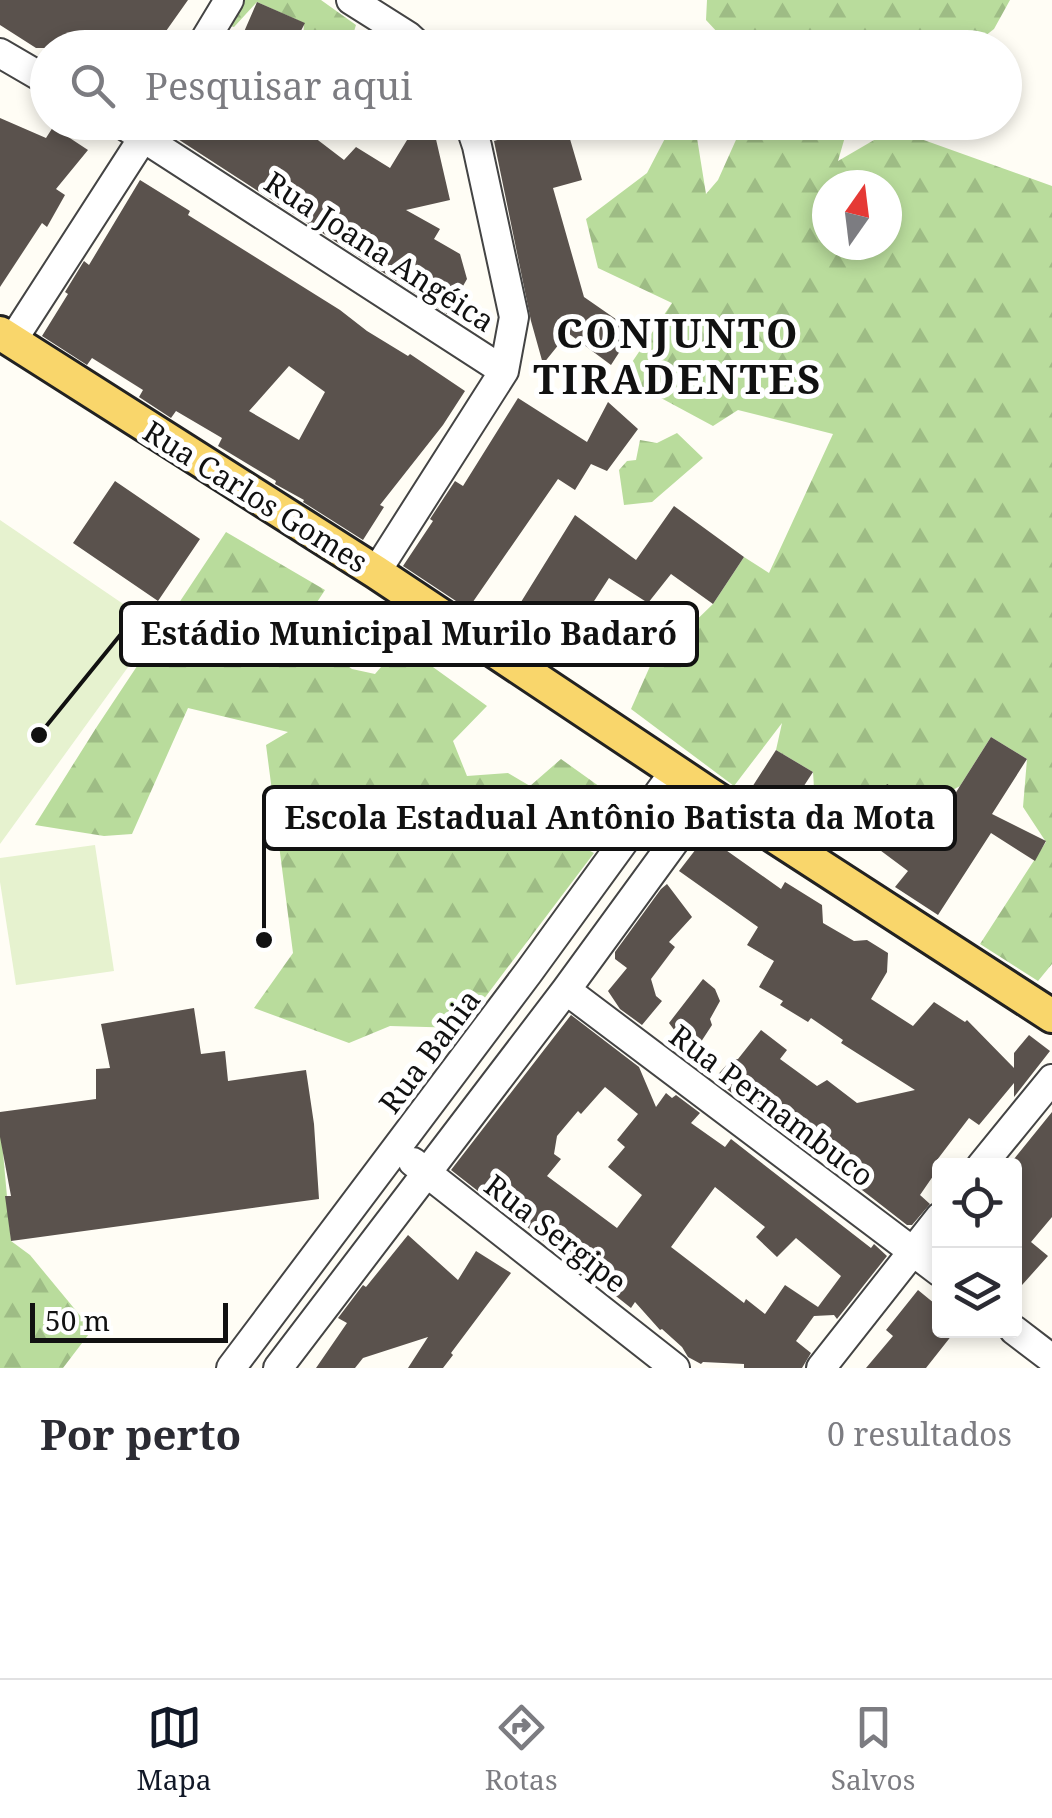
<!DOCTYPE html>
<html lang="pt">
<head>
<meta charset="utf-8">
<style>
  :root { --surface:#fff; --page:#f7f7f7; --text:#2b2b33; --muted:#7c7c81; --line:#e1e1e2; --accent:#111827 }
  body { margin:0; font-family:"Noto Serif",serif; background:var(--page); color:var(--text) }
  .controls { position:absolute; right:30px; bottom:30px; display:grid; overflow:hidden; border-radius:10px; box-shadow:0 5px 15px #0003 }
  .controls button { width:90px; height:90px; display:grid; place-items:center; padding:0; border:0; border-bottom:2px solid var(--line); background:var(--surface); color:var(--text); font:50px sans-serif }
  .compass { position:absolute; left:812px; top:170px; width:90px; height:90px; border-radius:50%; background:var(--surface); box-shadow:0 5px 15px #0003; rotate:14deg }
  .scale { position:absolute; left:30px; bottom:25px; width:198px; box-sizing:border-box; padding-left:10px; border:5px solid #111; border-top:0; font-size:28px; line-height:35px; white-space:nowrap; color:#111; -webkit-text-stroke:8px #fff; paint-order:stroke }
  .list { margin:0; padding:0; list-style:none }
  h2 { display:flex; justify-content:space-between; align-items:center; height:130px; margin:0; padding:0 40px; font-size:42px }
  h2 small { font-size:32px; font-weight:400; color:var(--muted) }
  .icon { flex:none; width:55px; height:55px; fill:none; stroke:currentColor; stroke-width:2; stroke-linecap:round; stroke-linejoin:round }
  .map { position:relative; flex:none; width:1052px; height:1368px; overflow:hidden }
  .search { position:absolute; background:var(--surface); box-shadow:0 5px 15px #0003; left:30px; right:30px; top:30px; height:110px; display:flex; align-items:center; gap:25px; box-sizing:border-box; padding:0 35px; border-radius:55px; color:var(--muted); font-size:38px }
  .sheet { height:310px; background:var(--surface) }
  nav { display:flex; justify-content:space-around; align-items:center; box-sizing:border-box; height:140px; border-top:2px solid var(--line); background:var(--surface); font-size:28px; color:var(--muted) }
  nav a { display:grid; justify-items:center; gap:5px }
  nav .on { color:var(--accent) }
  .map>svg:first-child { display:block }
</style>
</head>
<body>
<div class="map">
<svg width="1052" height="1368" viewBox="0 0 1052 1368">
  <defs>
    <pattern id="forest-firs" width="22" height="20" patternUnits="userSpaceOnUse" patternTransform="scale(2.5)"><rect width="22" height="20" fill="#b9dc9c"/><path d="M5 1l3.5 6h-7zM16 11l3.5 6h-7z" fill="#9ebc85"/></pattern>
  </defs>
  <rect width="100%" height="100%" fill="#fffdf5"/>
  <path fill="url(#forest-firs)" fill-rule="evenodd" d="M236,0H321L356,25L349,47L331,42L326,47H315L303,41L304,23L257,2L234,27L220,24Z
    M707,0H1010L994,29L971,47L732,48L706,20Z
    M744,122L849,123L838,161L893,129L1052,186V964L1038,981L980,944L1046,842L1023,807L1027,759L991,737L960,786L924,806L887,785L857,833L817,834L813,772L776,750L782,723L734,786L631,709L651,664L713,604L744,557L769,573L833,434L738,410L713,426L622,377L672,303L598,268L586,219L647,173L673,123L697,138L706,194L718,180ZM827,185H887V245H827Z
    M677,433L703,458L652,502L624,505L619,470L627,461L636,460L640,440L657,443Z
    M226,532L325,590L298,631L352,669L375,674L401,644L487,706L453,741L467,776L508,773L530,786L561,759L603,789L561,836L594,853L462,1028L390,1026L349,1043L254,1008L293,953L266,745L288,732L188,708L132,834L104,836L35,825L96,728Z
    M0,1119L11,1241L30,1255L92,1330L63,1368H0Z"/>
  <path fill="#e6f2cf" d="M0,520L157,627L0,844Z
    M95,845L114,971L16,985L0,882V858Z"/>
  <path fill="#5a524d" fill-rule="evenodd" d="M0,0H188L154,48H36L0,25Z
    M257,2L305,23L292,48H237Z
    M0,118L46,138L53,127L88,150L56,189L65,195L47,227L42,223L0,287Z
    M169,122H292L309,136L310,134L344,160L356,147L390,168L418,122H432L450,200L406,210L440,229L434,239L460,254L467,279L447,314L167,132Z
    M559,122H565L582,180L553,188L584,297L633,331L611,365L568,333L543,364L531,321L494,141Z
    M140,180L190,211L188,215L340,310L367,331L408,356L410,354L465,391L443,425L380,505L384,507L363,540L303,502L304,500L275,484L276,481L218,446L222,438L176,411L171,418L139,397L143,390L92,358L87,365L42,336L68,294L65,292L84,261L89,265ZM289,366L325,392L299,440L249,411Z
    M518,398L587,442L608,402L638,429L607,471L591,464L575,490L558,479L468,609L403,566L433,521L430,519L455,481L463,486Z
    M115,481L200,539L158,601L73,543Z
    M674,506L744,557L713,604L671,574L648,603L609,578L585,615L587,616L575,638L521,602L575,515L636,560Z
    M991,737L1027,759L992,814L1046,841L1035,861L991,833L938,915L895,887L908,871L857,833L887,784L941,816Z
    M776,750L813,772L783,818L747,795Z
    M706,836L781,889L785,882L822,905L823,923L854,941L867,940L888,953L887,972L871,999L913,1026L934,1002L965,1022L967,1020L1014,1068V1053L1029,1035L1050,1051L1014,1097V1083L979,1125L969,1118L937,1160L943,1164L940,1166L920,1195L930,1204L912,1225H907L740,1095L738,1098L714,1079L731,1060L738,1059L761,1030L787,1050L780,1059L817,1086L827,1080L857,1103L915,1090L841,1043L843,1040L811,1018L808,1022L780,1005L783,1001L759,987L774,961L747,945L758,927L679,871Z
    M667,884L692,917L669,942L675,947L651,979L656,996L662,1001L642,1025L620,1009L608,991L627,968L615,959V952L661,889Z
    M703,979L715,989L720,1001L710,1019L712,1025L697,1048L678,1035L669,1023Z
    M194,1008L201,1054L225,1051L228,1081L306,1070L314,1124L319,1199L11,1241L5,1196H11L0,1137V1112L96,1099V1069L110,1068L101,1024Z
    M571,1015L639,1067L656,1107L666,1093L672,1098L676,1095L700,1113L691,1123L725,1147L731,1139L871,1248L874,1244L887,1256L837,1319L834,1315L814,1316L796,1341L811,1353L802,1368H744V1364L703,1362L701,1364L688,1357L682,1347L662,1329L660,1330L635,1302L631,1308L607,1289L610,1285L590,1269L567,1261L512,1214L510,1216L451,1170ZM605,1087L638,1114L617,1140L625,1147L608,1167L642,1195L617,1228L547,1176L561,1159L554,1154L557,1136L578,1111L581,1114ZM715,1187L765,1227L756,1237L777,1257L796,1238L841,1276L818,1307L785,1285L765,1314L746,1299L744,1303L671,1247Z
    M1052,1112V1217L1031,1242L1048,1256L1014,1294V1159Z
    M408,1235L458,1280L476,1251L511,1273L451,1353L453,1355L443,1368H408L428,1337L363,1358L355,1368H316L347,1323L338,1318L363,1285L366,1287Z
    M918,1290L940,1308V1330H956L926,1368H866L893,1336L886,1330Z"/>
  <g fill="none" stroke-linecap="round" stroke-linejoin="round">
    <defs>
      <path id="minor" d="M351,0L408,36L421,48
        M200,48L229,0
        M0,53L48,81
        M119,122L504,371
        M12,341L152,124
        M376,572L504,371L514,317L477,146L469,122
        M566,990L940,1272
        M413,1162L675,1368
        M981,1166L1052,1079
        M1014,1330L1052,1359
        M231,1368L528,973L675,771
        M278,1368L566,990L709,794
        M821,1368L940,1217"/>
      <path id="major" d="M0,333L376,572L709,794L1052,1016"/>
    </defs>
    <use href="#minor" stroke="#444" stroke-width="32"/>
    <use href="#major" stroke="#222" stroke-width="38"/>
    <use href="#minor" stroke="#fff" stroke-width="28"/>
    <use href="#major" stroke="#f9d66b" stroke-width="32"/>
  </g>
  <g text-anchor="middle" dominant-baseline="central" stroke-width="10" stroke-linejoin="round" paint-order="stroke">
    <g font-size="30" fill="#111" stroke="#fff">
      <text transform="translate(380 251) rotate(33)">Rua Joana Angéica</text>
      <text transform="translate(256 496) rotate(32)">Rua Carlos Gomes</text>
      <text transform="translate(429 1051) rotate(-53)">Rua Bahia</text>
      <text transform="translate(772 1105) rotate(37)">Rua Pernambuco</text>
      <text transform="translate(556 1233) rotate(38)">Rua Sergipe</text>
    </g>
    <g font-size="40" font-weight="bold" letter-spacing="2.5" fill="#111" stroke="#fff">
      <text x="678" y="332">CONJUNTO<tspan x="678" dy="46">TIRADENTES</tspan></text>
    </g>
  </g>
  <path fill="none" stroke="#111" stroke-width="4" d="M39 735L121 634M264 940L264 818"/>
  <g fill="#111" stroke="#fff" stroke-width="4">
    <circle cx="39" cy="735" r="10"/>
    <circle cx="264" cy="940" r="10"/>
  </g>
  <g fill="#fff" stroke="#111" stroke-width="4">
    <rect x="121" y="603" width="576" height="62" rx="10"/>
    <rect x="264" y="787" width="691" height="62" rx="10"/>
  </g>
  <g font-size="32" text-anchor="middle" font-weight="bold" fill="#111">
    <text x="409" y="645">Estádio Municipal Murilo Badaró</text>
    <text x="610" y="829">Escola Estadual Antônio Batista da Mota</text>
  </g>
</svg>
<div class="controls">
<button><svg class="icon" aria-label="locate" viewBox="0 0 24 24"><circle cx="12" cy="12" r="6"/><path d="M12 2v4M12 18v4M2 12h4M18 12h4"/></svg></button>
<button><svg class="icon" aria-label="layers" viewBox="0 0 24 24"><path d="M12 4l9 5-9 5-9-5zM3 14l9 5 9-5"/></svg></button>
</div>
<svg class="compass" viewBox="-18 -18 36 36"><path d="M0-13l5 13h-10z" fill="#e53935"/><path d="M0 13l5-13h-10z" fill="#7c7c81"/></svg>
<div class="scale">50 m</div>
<div class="search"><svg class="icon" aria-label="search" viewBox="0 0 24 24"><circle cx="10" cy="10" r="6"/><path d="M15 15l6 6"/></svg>Pesquisar aqui</div>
</div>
<section class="sheet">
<h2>Por perto<small>0 resultados</small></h2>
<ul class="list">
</ul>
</section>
<nav>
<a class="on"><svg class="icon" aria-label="map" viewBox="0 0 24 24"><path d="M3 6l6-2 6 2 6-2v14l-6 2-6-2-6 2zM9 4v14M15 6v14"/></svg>Mapa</a>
<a><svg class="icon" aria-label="directions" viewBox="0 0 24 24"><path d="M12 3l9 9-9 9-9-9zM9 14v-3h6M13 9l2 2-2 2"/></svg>Rotas</a>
<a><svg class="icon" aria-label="saved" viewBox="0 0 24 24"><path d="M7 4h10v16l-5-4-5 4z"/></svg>Salvos</a>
</nav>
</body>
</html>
